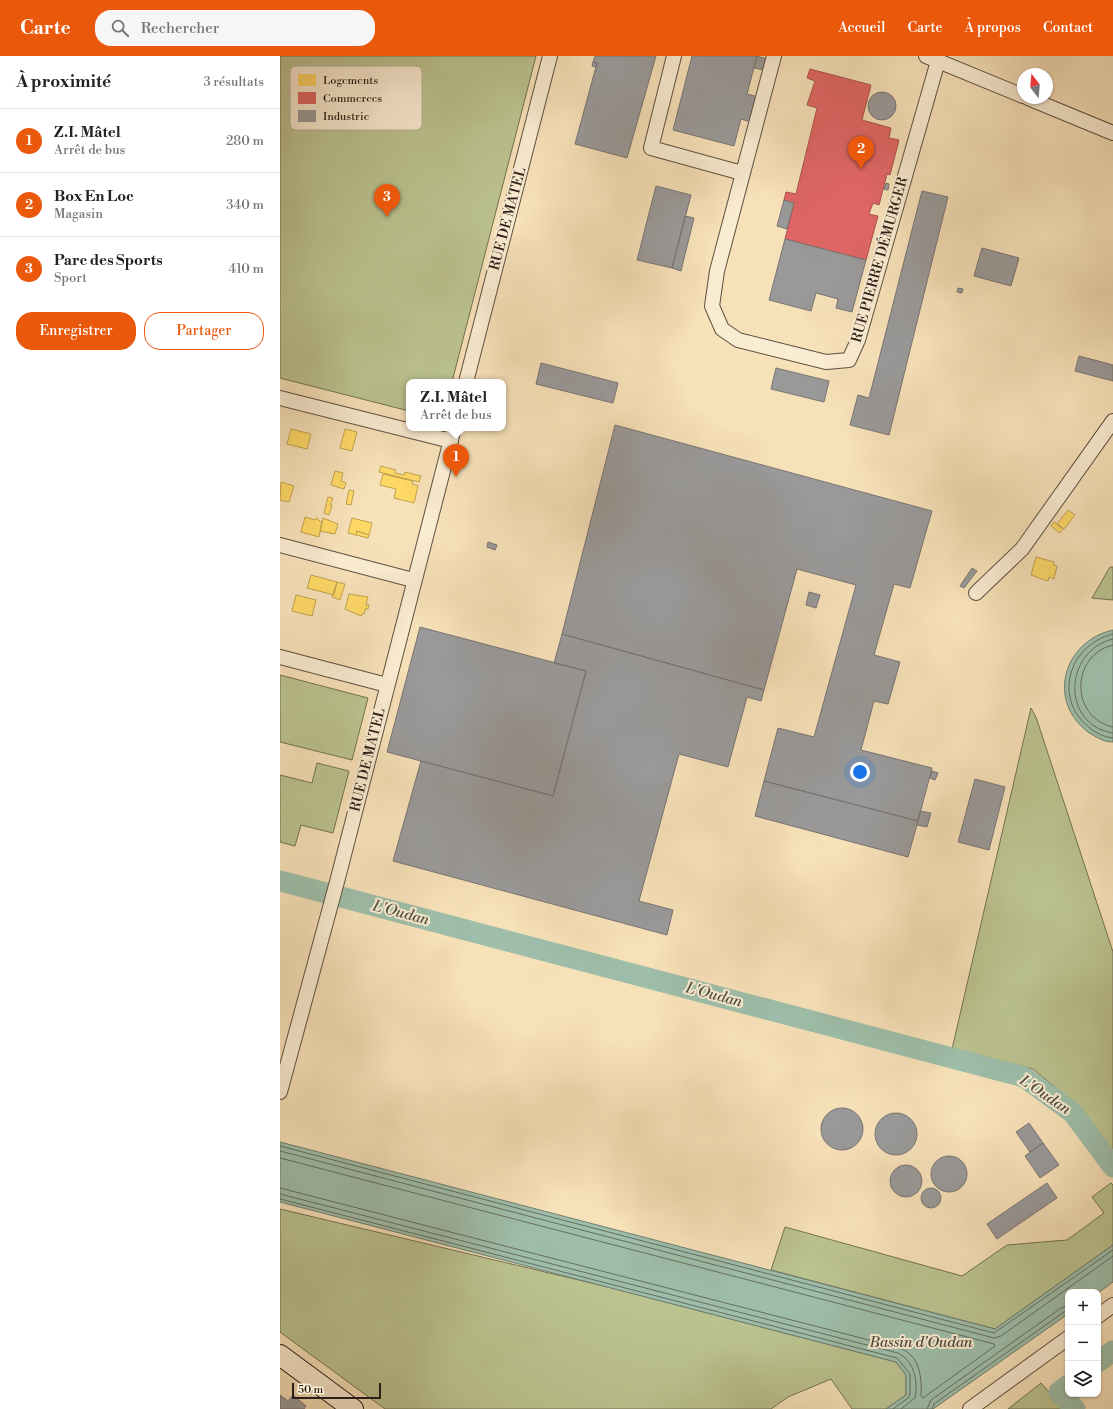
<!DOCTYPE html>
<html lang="fr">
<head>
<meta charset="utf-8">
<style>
  :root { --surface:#fff; --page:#f6f6f6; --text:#202124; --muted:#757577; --line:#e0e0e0; --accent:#ea580c }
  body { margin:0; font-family:"Libre Bodoni",serif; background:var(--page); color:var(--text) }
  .controls { position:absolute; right:12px; bottom:12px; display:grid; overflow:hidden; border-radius:8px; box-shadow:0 1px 3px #0004 }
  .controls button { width:36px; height:36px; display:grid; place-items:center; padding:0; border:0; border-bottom:1px solid var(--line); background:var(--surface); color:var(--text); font:20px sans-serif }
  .compass { position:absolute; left:737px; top:12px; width:36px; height:36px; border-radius:50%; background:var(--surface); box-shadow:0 1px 3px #0004; rotate:344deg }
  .scale { position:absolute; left:12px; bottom:10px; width:89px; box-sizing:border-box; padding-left:4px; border:2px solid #2b1f19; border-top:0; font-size:11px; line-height:14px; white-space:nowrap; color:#2b1f19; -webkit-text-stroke:3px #faecd2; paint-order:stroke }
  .you { position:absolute; left:580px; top:716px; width:14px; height:14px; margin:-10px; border:3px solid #fff; border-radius:50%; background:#1a73e8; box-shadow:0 0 0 6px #1a73e833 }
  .badge { display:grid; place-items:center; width:26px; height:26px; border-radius:50%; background:var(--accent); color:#fff; font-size:13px; font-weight:700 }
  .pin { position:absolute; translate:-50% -33px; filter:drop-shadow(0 1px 2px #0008) }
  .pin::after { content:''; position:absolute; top:21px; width:14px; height:12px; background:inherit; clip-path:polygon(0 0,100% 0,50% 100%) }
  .popup { position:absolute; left:126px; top:323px; width:100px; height:52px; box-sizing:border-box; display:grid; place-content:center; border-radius:8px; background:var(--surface); filter:drop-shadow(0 1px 3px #0005); font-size:13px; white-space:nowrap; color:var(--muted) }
  .popup b { font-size:15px; color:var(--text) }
  .popup::after { content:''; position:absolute; left:50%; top:100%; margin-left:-8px; border:8px solid transparent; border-top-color:var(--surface) }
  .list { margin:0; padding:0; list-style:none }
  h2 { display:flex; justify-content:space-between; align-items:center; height:52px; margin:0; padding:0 16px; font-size:17px }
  h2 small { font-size:13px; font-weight:400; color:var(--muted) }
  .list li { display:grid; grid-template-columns:26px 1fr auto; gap:12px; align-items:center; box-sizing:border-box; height:64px; padding:0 16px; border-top:1px solid var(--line) }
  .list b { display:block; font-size:15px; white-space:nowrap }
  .list p { margin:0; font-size:13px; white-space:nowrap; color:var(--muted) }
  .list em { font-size:13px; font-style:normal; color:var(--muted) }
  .actions { display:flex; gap:8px; padding:12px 16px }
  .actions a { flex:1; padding:9px 0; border:1px solid var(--accent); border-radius:16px; text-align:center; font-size:14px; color:var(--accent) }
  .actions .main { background:var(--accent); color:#fff }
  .icon { flex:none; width:22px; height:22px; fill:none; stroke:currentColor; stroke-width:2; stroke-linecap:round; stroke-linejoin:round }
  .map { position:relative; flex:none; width:833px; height:1353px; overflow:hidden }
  header { display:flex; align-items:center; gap:24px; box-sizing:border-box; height:56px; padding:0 20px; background:var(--accent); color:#fff }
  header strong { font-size:19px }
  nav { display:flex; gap:22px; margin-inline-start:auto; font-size:14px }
  .search { width:280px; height:36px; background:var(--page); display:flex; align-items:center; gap:10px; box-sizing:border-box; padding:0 14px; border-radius:16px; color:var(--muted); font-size:15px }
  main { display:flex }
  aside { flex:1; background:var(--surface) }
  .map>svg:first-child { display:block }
</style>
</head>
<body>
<header>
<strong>Carte</strong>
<div class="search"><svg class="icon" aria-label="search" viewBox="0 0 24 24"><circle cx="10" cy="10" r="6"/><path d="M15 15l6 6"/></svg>Rechercher</div>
<nav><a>Accueil</a><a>Carte</a><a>À propos</a><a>Contact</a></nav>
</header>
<main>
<aside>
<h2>À proximité<small>3 résultats</small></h2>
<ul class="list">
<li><span class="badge">1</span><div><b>Z.I. Mâtel</b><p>Arrêt de bus</p></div><em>280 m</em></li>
<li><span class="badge">2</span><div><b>Box En Loc</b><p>Magasin</p></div><em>340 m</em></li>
<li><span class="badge">3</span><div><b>Parc des Sports</b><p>Sport</p></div><em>410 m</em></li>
</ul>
<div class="actions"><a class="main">Enregistrer</a><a>Partager</a></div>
</aside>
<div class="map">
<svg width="833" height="1353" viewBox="0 0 833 1353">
  <rect width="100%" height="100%" fill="#f7e1b9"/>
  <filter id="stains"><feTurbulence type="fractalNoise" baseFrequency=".005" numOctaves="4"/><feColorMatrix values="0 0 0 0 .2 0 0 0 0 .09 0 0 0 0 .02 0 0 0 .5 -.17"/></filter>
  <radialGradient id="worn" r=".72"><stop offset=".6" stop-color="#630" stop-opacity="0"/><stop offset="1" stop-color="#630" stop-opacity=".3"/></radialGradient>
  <path fill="#bbc390" stroke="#737154" d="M0,0H256L172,326H129V355L0,322Z
    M830,511H833V544L812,542Z
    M0,619L88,642L72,704L0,686Z
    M751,652L756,661L833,896V1097L798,1050L753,1013L672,993Z
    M37,707L69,715L53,777L21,769L15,790L0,786V719L32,727Z
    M831,1127L833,1129V1189L715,1273L491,1214L505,1171L682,1220L727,1189L787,1184L824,1157L812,1141Z
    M0,1153L324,1230L616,1306L626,1319V1339L606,1353H572L551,1323L508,1341L491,1353H105L0,1276Z
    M761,1327L784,1353H728Z"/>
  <path fill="#9ebeaa" stroke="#707e70" d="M833,574V686C823,686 816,681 808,676C766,644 784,585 833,574Z
    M0,1086L715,1273L833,1189V1226L818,1237L788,1236V1258L653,1353H606L626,1339V1319L616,1306L0,1146Z"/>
  <path fill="#ffd966" stroke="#bfa14f" d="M11,373L31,378L27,393L7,388Z
    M65,373L77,376L72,395L60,392Z
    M101,410L116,414L115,417L124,419L125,416L141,420L139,426L99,416Z
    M55,415L63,417L61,425L66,427L64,433L51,429Z
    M103,418L133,425L132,428L138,430L134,447L114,442L116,433L100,429Z
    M1,426L14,430L9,446L0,444Z
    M69,434L74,435L71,449L66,448Z
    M48,441L53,442L50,449H52L49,459L44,457Z
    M788,454L795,459L784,473L777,468Z
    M25,461L35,464L36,462L38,463V464L42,466L39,481L21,476Z
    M43,462L58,468L55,478L40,475Z
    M72,462L92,467L89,479L77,475L76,479L68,477Z
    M774,466L783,473L780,477L771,470Z
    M77,475L89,479L88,482L76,479Z
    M756,501L774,506V509L777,510L774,523L769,521L768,525L751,519Z
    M31,519L57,526L54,539L27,532Z
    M57,526L65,528L60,544L52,541Z
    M69,538L88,541L86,549H89L88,553L86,552L84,558H82L81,560L65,553Z
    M16,539L36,544L32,560L12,555Z"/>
  <path fill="#e06666" stroke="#aa514f" d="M530,13L591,29L582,64L611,72L609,82L619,84L610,119L607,118L599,149L593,147L589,158L598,160L586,204L505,183L514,147L504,144L506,136L516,138L537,52L527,49L535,25L527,22Z"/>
  <path fill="#999" stroke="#787473" d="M315,0H376L347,102L295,88L317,7L313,6Z
    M412,0H477L467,38L478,41L471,66L461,63L454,90L393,74Z
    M477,0L487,3L484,14L474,12Z
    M313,6L317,7L316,11L312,10Z
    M588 50a14 14 0 1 1 28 0a14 14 0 1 1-28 0Z
    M606,127L609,128L608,134L604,133Z
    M376,130L411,139L392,212L357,204Z
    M642,135L668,141L609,379L570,369L578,339L589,342Z
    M504,144L514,147L507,173L497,170Z
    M405,160L414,162L401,215L392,212Z
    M505,183L586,204L572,256L556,252L558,243L536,237L531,255L489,244Z
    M702,192L739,202L731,230L694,220Z
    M678,232L683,233L682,237L677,236Z
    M799,300L833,309V325L795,315Z
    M261,307L338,327L333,347L256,328Z
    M496,312L549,325L544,346L491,333Z
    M335,369L652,455L630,532L614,528L594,599L620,606L608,648L594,645L581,694L652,712L638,765L484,725L498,672L534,681L576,529L517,513L484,634L282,578Z
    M208,486L217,489L215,494L207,491Z
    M692,512L697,515L684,532L680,530Z
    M529,536L540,539L536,552L526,549Z
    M140,571L306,615L273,740L107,696Z
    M282,578L484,634L481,645L467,641L448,711L399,698L359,845L393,854L387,879L113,805L141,705L273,740L306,615L274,607Z
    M652,715L658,717L655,724L650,722Z
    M695,723L725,731L709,794L678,786Z
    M484,725L638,765L628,801L475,760Z
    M640,755L651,757L647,771L637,769Z
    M541 1073a21 21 0 1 1 42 0a21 21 0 1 1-42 0Z
    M595 1078a21 21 0 1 1 42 0a21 21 0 1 1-42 0Z
    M749,1067L763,1087L750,1096L736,1076Z
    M763,1087L779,1109L760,1122L745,1100Z
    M651 1118a18 18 0 1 1 36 0a18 18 0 1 1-36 0Z
    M610 1125a16 16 0 1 1 32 0a16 16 0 1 1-32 0Z
    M767,1127L777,1142L717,1183L707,1168Z
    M641 1142a10 10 0 1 1 20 0a10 10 0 1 1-20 0Z
    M0,1339L8,1345L13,1339L26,1350L24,1353H0Z"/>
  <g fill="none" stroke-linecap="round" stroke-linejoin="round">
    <path stroke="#646e62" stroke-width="1" d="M833,578C788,589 772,644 811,673C818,678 824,681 833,682
      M833,583C783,595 781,669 833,677
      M833,589C790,599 790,662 833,671
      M0,1090L714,1277L833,1194
      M0,1095L714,1282L721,1280L833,1200
      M0,1102L714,1288L715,1290L643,1342L641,1340C642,1321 640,1300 620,1292L0,1132
      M0,1138L618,1297C635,1306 638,1325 635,1342L621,1353
      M0,1143L617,1302L630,1318V1339L628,1342L613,1353
      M647,1353L651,1344L781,1252L788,1250
      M652,1353L654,1348L784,1256L788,1255"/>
    <path stroke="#9ebeaa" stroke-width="21" d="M0,825L744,1021L793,1057L833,1111
      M818,1306L833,1295
      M788,1329L779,1336L795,1353"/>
    <defs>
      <path id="street" d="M394,0L371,92L462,117
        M494,0L437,215L432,250L442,273L458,284L546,306L569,304L578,284L658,5
        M646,0L743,40
        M748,42L833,77
        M186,326L270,0
        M0,342L171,385
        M0,489L133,524
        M696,537L742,493L833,365
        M0,601L107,629
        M0,1036L58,822L174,372
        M818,1260L833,1249
        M690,1353L788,1282"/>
      <path id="secondary" d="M0,1299L73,1353"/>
    </defs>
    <use href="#street" stroke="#5e5041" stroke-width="16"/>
    <use href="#secondary" stroke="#2b1f19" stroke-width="22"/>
    <use href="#street" stroke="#faecd2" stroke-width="14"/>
    <use href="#secondary" stroke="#faecd2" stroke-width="20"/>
  </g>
  <g text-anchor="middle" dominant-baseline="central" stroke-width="4" stroke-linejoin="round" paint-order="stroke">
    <g font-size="14" fill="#2b1f19" stroke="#faecd2">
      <text transform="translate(228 163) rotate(-75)">RUE DE MATEL</text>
      <text transform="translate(600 204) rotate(-74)">RUE PIERRE DÉMURGER</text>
      <text transform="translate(88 704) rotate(-76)">RUE DE MATEL</text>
    </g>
    <g font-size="15" font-style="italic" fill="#4e4f44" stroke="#faecd2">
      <text transform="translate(121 857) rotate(15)">L'Oudan</text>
      <text transform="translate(434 939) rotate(15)">L'Oudan</text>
      <text transform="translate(765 1039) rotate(34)">L'Oudan</text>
      <text x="641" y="1286">Bassin d'Oudan</text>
    </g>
  </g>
  <rect x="10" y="10" width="132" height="64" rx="6" fill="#faecd2" stroke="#bcae9a" stroke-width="1"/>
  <rect x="18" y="18" width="18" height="12" fill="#ffd966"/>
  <rect x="18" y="36" width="18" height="12" fill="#e06666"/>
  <rect x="18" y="54" width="18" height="12" fill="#999"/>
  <g font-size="11" fill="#2b1f19">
    <text x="43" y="28">Logements</text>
    <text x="43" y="46">Commerces</text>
    <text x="43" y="64">Industrie</text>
  </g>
  <rect width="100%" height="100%" filter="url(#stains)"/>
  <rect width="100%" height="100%" fill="url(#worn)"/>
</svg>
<div class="controls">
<button>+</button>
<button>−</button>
<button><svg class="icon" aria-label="layers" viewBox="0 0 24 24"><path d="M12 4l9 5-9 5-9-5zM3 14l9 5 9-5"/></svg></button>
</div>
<svg class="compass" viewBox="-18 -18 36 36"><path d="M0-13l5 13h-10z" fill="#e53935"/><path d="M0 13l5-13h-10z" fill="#757577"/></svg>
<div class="scale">50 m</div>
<div class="you"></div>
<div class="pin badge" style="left:176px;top:421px">1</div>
<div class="popup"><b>Z.I. Mâtel</b>Arrêt de bus</div>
<div class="pin badge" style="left:581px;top:113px">2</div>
<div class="pin badge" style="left:107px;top:161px">3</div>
</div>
</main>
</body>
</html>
